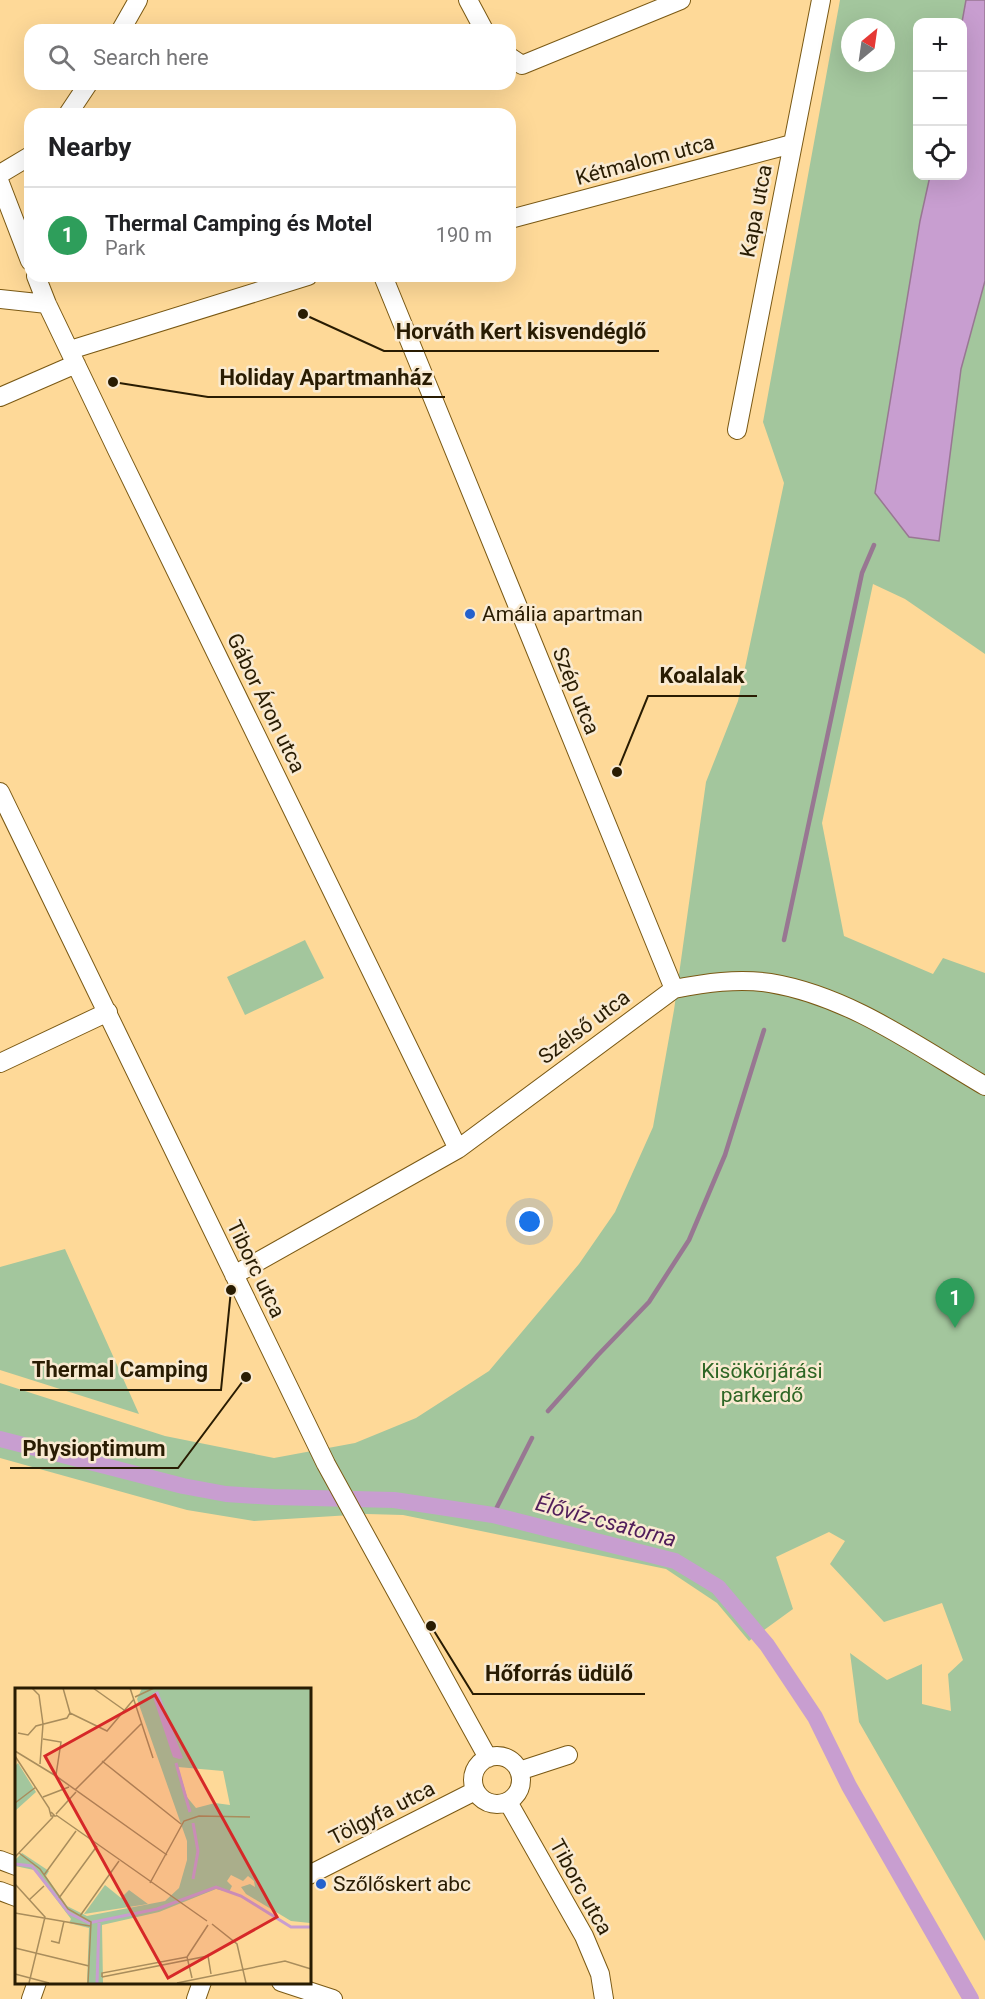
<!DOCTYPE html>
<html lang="en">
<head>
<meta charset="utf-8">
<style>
  :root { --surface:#fff; --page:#f6f6f6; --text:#202124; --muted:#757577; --line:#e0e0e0; --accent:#2563eb }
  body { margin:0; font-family:Roboto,sans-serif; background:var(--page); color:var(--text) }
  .controls { position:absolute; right:18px; top:18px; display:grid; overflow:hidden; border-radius:12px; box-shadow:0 6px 24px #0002 }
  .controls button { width:54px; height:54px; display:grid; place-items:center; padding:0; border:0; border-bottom:2px solid var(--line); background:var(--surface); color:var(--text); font:30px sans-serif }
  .compass { position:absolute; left:841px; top:18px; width:54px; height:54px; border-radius:50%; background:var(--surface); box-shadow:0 6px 24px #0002; rotate:29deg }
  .you { position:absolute; left:530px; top:1222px; width:21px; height:21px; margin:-15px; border:4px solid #fff; border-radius:50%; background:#1a73e8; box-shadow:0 0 0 9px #1a73e833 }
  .badge { display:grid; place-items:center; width:39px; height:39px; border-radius:50%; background:var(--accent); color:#fff; font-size:20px; font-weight:700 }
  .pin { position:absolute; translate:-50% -50px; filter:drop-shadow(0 2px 3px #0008) }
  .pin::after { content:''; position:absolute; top:32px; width:21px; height:18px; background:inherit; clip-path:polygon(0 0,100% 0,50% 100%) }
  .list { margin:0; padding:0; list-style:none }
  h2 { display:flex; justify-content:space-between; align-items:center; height:78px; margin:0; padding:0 24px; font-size:26px }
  h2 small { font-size:20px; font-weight:400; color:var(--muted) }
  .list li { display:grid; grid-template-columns:39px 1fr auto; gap:18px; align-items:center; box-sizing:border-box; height:96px; padding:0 24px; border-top:2px solid var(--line) }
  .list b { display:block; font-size:22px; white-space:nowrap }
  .list p { margin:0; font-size:20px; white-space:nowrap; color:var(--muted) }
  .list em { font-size:20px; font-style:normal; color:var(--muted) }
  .icon { flex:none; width:33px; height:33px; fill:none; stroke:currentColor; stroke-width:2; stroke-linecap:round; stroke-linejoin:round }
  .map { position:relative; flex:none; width:985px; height:1999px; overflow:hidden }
  .search { position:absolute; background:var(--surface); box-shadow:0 6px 24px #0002; left:24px; top:24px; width:492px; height:66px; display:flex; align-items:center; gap:15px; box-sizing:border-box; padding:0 21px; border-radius:18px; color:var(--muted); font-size:22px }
  .panel { position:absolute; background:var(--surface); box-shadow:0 6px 24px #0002; left:24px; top:108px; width:492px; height:174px; border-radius:18px }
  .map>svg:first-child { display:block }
</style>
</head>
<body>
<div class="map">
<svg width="985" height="1999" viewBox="0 0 985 1999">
  <rect width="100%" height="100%" fill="#fed998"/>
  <path fill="#a3c69d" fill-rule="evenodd" d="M840,0H985V654L905,599L873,584L822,823L844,936L933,974L943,958L985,973V1941L859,1722L850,1653L887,1680L922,1664V1704L951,1711L948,1674L963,1660L942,1603L884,1622L830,1564L845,1541L829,1532L776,1557L793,1609L749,1641L717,1603L666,1569L403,1515L367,1514L254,1521L187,1510L0,1458V1383L165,1436L274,1458L355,1443L416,1418L489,1371L579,1264L615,1212L653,1127L674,1010L706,782L738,701L784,483L763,422ZM918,22H962V176H918ZM850,27H886V63H850Z
    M305,940L324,978L245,1015L227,977Z
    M65,1249L139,1414L0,1370V1267Z"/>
  <path fill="#c89ed0" stroke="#987792" stroke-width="1.5" d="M966,0H985V281L961,369L939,541L909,537L875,493L920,221L930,176H962V22Z"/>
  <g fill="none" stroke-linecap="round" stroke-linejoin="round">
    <path stroke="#987792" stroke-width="4.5" d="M784,940L862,573L874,545
      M548,1411L598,1355L649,1302L689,1240L725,1155L764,1030
      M493,1515L532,1438"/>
    <path stroke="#c89ed0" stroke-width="16" d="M0,1439L183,1486L226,1494L273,1497L394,1500L493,1515L675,1561L718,1587L767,1645L815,1717L849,1786L971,1999"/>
    <defs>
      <path id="minor" d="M468,0L484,30
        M121,30L138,0
        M510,57L522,65L681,0
        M68,114L88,84
        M0,174L30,156
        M0,183L30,261
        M510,219L792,144
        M36,276L47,304L117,450L458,1149
        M383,276L674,989
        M0,299L47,304
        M70,350L308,276
        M0,397L76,364
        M737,430L821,0
        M0,792L326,1464L488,1758
        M0,1063L108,1012
        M234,1275L458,1149L674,989C705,983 738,978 770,983C849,996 917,1046 985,1086
        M473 1780a24 24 0 1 1 48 0a24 24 0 1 1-48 0Z
        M519,1771L568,1755
        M508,1802L584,1936L600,1974L604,1999
        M0,1860L16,1866
        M309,1875L475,1791
        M0,1891L16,1897
        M281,1982L333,1999
        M31,1999L37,1982
        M196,1999L202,1982"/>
    </defs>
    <use href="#minor" stroke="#7a5914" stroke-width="20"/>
    <use href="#minor" stroke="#fff" stroke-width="18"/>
  </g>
  <g fill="#2461cd" stroke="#f9ead1" stroke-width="2">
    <circle cx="470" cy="614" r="6"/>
    <circle cx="321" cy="1884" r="6"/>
  </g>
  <g text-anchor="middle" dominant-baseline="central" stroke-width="5" stroke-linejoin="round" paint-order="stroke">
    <g font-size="21" fill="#291c02" stroke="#f9ead1">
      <text transform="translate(645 160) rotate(-15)">Kétmalom utca</text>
      <text transform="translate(756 211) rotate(-79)">Kapa utca</text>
      <text transform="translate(576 691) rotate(68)">Szép utca</text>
      <text transform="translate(266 703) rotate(64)">Gábor Áron utca</text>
      <text transform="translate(584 1027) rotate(-37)">Szélső utca</text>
      <text transform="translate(256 1269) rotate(64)">Tiborc utca</text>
      <text transform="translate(382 1813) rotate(-27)">Tölgyfa utca</text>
      <text transform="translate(581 1887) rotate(61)">Tiborc utca</text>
    </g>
    <g font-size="21" fill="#291c02" stroke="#f9ead1" text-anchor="start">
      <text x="482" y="614">Amália apartman</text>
      <text x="333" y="1884">Szőlőskert abc</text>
    </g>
    <g font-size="21" fill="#2e6625" stroke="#f9ead1">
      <text x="762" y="1371">Kisökörjárási<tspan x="762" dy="24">parkerdő</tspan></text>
    </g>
    <g font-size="22" font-style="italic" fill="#501d5a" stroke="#f9ead1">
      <text transform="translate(606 1521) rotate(15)">Élővíz-csatorna</text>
    </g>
  </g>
  <g transform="translate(15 1688)">
    <rect width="296" height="296" fill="#fed998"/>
    <path d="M127,0H295V235L276,233L231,206L226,199L235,196L240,199L239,193L233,188L228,193L216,187L212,193L217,198L214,204L201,201L144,224L87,237L88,295H72L74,240L54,235L56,231L19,182L0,178V172L7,165L34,183L31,188L52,218L72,228L150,213L164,200L172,172V153L122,11ZM163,79L208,83L215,117L200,115L181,120L172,109ZM3,75L21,104L0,123V78ZM90,197L106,210L114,202L133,216L69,226Z" fill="#a3c69d" fill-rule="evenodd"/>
    <path d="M143,3L168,70L164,71L158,69L137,6Z" fill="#c89ed0"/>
    <path fill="none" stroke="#c89ed0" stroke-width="3" d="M161,75L175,124M0,176L17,178L54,225L74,235L142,221L201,199L226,208L276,239H296M178,191L183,163L178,135M82,295L84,235"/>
    <path fill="none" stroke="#a98d5c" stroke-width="1.5" d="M17,0L24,7L28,36L25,76M78,0L109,22M115,0L138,70M120,9L139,0M55,25L92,43L119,11M3,45L13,47L21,38L52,30L55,25L48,0M28,51L46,54L41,87M0,63L41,88L152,167M0,68L34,120L36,128H40L36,124M87,73L166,136M60,102L127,35M28,109L54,99M0,115L21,99M41,126L61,104M41,127L192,233M4,165L25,181L53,221L76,234L73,295M0,169L38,129M29,187L61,143M135,195L169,133L184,128L235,129M0,196L30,229L14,295M44,210L82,158M14,212L29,198M0,225L75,238M65,228L104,173M197,236L222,256L231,295M36,253L44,255L49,233M0,260L74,278M0,286L34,295M87,289L193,268L196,286M87,289V285L172,269M177,290L172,269L193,237M162,295L270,273L296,281"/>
    <path fill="#d62828" fill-opacity="0.15" stroke="#d62828" stroke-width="3" d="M140,7L262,229L153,290L30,68Z"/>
    <rect width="296" height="296" fill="none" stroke="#291c02" stroke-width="3"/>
  </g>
  <path fill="none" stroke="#291c02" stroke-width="2" d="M303 314L384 351H659M113 382L208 397H445M617 772L648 696H757M231 1290L221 1390H20M246 1377L178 1468H10M431 1626L473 1694H645"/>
  <g fill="#291c02" stroke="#f9ead1" stroke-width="2">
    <circle cx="303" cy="314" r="6"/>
    <circle cx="113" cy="382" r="6"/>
    <circle cx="617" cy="772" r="6"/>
    <circle cx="231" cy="1290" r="6"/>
    <circle cx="246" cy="1377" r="6"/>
    <circle cx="431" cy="1626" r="6"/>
  </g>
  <g font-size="22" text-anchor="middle" font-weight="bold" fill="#291c02" stroke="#f9ead1" stroke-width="5" stroke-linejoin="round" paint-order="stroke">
    <text x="521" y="339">Horváth Kert kisvendéglő</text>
    <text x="326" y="385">Holiday Apartmanház</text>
    <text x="702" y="683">Koalalak</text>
    <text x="120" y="1377">Thermal Camping</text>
    <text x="94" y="1456">Physioptimum</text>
    <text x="559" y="1681">Hőforrás üdülő</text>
  </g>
</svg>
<div class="controls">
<button>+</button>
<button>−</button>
<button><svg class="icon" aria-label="locate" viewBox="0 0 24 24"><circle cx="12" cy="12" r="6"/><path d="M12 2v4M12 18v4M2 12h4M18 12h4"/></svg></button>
</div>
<svg class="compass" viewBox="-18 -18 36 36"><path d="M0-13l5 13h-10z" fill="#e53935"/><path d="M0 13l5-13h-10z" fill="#757577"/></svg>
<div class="you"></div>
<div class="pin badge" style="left:955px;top:1328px;background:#2e9e5b">1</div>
<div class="search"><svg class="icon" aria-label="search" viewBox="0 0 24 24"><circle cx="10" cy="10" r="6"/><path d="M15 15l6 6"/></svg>Search here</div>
<section class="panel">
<h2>Nearby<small></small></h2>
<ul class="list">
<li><span class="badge" style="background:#2e9e5b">1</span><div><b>Thermal Camping és Motel</b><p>Park</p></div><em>190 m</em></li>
</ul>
</section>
</div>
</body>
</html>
